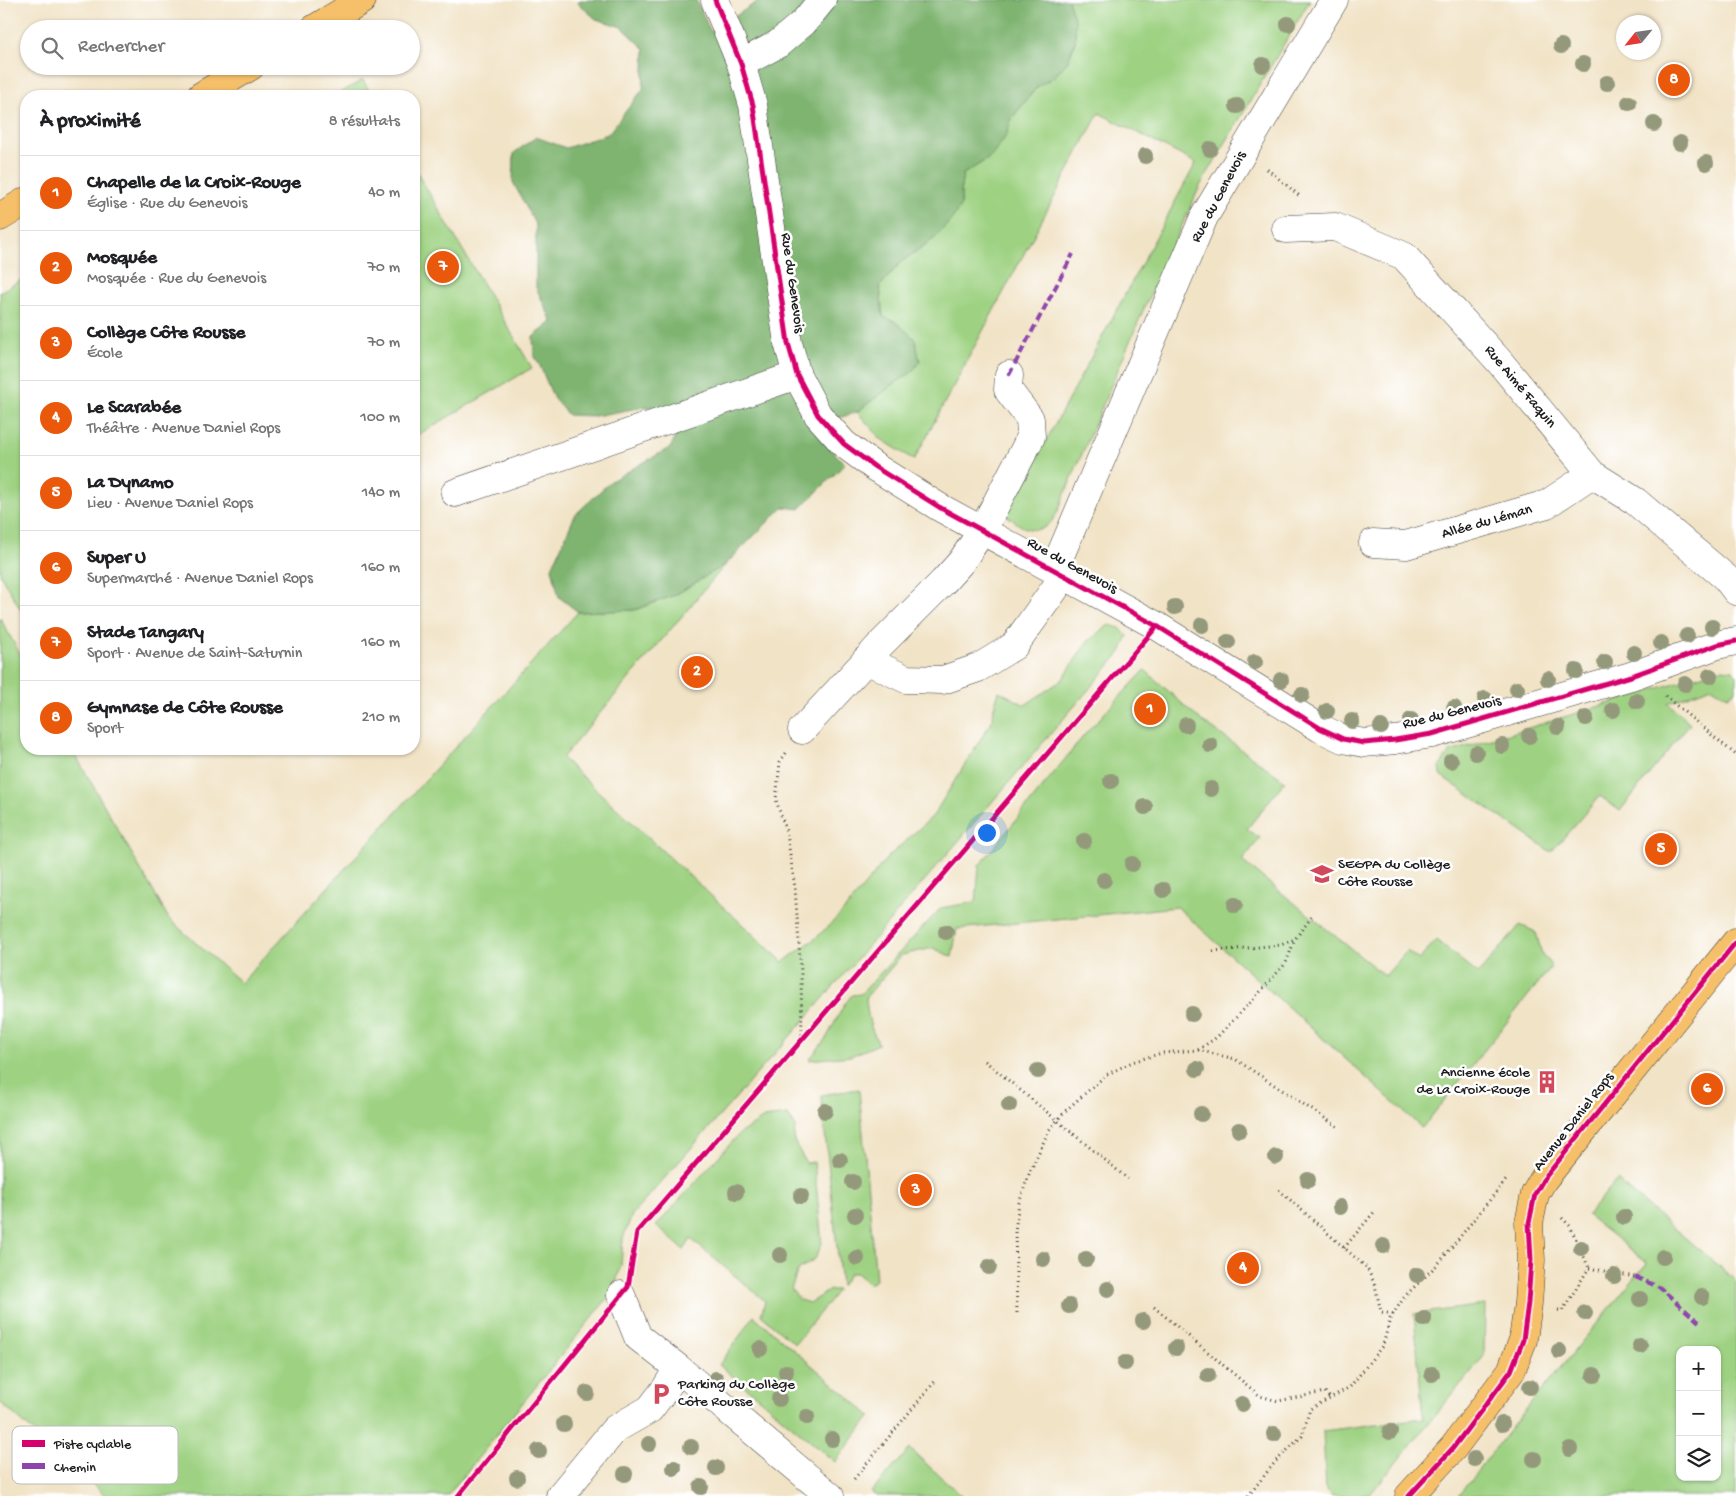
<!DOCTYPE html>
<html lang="fr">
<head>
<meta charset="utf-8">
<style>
  :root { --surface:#fff; --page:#f6f6f6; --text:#202124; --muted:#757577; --line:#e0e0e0; --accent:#ea580c }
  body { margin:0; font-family:"Gochi Hand",sans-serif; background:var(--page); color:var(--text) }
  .controls { position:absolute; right:15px; bottom:15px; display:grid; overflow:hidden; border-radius:10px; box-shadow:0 1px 4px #0004 }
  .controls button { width:45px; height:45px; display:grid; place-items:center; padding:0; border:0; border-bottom:1px solid var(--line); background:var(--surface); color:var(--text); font:25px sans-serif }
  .compass { position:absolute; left:1616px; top:15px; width:45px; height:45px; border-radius:50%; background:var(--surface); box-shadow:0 1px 4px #0004; rotate:240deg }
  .you { position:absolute; left:986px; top:832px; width:18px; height:18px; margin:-12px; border:4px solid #fff; border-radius:50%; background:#1a73e8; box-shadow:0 0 0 8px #1a73e833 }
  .badge { display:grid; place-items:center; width:32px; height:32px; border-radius:50%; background:var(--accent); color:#fff; font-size:16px; font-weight:700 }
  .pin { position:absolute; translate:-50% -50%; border:2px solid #fff; box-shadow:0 1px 5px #0006 }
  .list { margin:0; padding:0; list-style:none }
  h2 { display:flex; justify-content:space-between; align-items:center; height:65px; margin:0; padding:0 20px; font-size:21px }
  h2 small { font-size:16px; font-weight:400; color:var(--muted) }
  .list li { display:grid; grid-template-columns:32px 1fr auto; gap:15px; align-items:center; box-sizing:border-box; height:75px; padding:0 20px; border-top:1px solid var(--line) }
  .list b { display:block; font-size:19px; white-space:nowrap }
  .list p { margin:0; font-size:16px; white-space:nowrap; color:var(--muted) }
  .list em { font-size:16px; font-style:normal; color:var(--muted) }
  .icon { flex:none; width:28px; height:28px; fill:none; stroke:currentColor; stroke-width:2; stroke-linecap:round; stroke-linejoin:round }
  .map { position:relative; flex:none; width:1736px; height:1496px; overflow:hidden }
  .search { position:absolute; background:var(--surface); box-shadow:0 1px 4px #0004; left:20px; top:20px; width:400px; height:55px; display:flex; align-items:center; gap:12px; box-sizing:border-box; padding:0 18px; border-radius:28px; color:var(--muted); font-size:19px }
  .panel { position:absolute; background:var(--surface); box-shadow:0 1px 4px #0004; left:20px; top:90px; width:400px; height:665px; border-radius:20px }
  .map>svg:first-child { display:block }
</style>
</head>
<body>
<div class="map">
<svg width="1736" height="1496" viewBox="0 0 1736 1496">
  <rect width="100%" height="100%" fill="#fff"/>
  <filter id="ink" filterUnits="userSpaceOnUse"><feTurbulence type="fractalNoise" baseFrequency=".02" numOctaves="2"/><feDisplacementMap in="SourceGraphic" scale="10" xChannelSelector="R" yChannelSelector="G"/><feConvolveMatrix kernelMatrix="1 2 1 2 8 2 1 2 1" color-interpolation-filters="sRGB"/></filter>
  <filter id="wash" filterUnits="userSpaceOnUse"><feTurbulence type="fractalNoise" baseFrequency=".0096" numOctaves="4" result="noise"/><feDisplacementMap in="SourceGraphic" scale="20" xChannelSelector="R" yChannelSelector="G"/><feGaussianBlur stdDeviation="1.12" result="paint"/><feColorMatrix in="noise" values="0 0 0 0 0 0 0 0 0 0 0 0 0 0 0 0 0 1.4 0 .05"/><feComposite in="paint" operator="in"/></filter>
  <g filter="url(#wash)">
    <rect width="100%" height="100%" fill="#f1e3c6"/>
    <path fill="#9ed282" stroke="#5d774f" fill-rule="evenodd" d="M1068,0H1310L1200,186L1142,313L1062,501C1056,518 1047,535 1026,528C1019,526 1012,519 1006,515L1196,163L1099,113L914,460L881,439L857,412L891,386L912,372L895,321L883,317L880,286L901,262L935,238L961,205V187L963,174L991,157L1006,136L1012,118L1037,87L1055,76L1068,61L1075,42V21Z
      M363,80L372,96H334Z
      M414,167L532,368L414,437Z
      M26,277V619L0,574V292Z
      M726,564L562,758L783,962L816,938L842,913L887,858L933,816L993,719L994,707L999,691L1025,705L1062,680L1087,642L1109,625L1120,628L1128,636L1121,652L808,1016L632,1215L623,1238L621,1265L616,1283L607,1299L447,1496H106L0,1402V618L26,665V749H72L169,919L241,983L578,612L635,610L675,595Z
      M1721,669L1733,670L1736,674V690L1728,696L1712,687L1668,703L1690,723L1620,811L1600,796L1551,852L1440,775L1439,767L1450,752Z
      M1145,670L1198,718L1285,781L1247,829L1260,838L1242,861L1385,976L1407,951L1419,960L1436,940L1478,974L1520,925L1536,932L1542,955L1552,966L1422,1128L1177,907L957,929L952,957L933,948L902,955L866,997C867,1014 870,1029 879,1044L851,1056L809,1060L827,1037L844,1005L852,995L861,994L941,908L976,902L979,866L1086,733Z
      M859,1089L876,1280L869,1284L856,1273H850L841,1286L821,1095Z
      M788,1115L795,1127L794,1141L806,1163L814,1162L822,1244L815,1259L798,1270L791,1289L800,1300L809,1303L830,1290H838L795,1344L761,1315L765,1301L691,1239L684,1250L656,1226L739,1134L764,1118Z
      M1617,1180L1736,1281V1496H1458L1523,1413L1647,1263L1587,1215ZM1680,1350H1717V1477H1680Z
      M1485,1305L1484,1356L1371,1493L1351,1496H1332L1326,1490L1323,1431L1423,1418L1414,1314Z
      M754,1316L871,1416L835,1462L719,1365Z
      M910,1449L962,1496H876L871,1492Z"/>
    <path fill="#7eb470" stroke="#4d6846" d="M580,0H696L711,32L760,0H1068L1075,21V42L1068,61L1055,76L1037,87L1012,118L1006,136L991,157L963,174L961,187V205L952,219L935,238L901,262L880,286L883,317L895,321L915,339L920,361L912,372L891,386L857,412L833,420L820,429L818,436L845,464L800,509L783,507L726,564L675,595L634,610L578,612L559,597L552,568L575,515L611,481L671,447L679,427L666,408L644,407L595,416L568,415L554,399L540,366L534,356L533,337L552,322L536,287V226L513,182L514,153L536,137L566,148L608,134L643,89L645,49L622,27L596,19L578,3Z"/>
  </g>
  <g filter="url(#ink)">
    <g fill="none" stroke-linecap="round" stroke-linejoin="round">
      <defs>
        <path id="minor" d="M715,0L741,64L753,105L788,343L797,375L818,415L844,444L875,467L939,507L1157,626L1320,728L1343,739L1364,743L1395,740L1432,734L1631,676L1717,645L1736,641
          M741,64L778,44L804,22L822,0
          M1286,229L1335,227L1404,256L1499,361L1592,474L1635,501L1726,578L1736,591
          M455,493L797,375
          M1373,543L1406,545L1547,504L1592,474
          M1054,570L1204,217L1334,0
          M866,660L906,679L943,680L978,668L1014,646L1064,576
          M802,730L882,643L943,582L961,562L982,531L1031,437L1030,419L1008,390L1009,375
          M621,1295L638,1337L678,1368L830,1496
          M560,1496L615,1429L650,1409L666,1388L678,1368"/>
        <path id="major" d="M314,29L362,0
          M201,96L251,66
          M0,217L26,201
          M1409,1496L1453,1448L1511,1371L1523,1340L1528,1303L1531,1260L1529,1223L1535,1194L1543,1180L1736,942"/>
      </defs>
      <use href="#minor" stroke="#3c3a36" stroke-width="29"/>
      <use href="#major" stroke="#3c3a36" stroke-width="29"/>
      <path stroke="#3c3a36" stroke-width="3" stroke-dasharray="1 4" stroke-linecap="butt" d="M1267,169L1301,197
        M1665,696L1736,755
        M786,753L780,762L776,800L787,834L795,888L801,972L802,1039
        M1213,951L1281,945L1295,939L1314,914
        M1198,1050L1217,1037L1252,1001L1286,963L1295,939
        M985,1061L1128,1179
        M1279,1190L1367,1268L1375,1285L1381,1312L1393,1314
        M1562,1218L1570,1226L1589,1268
        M1344,1248L1375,1211
        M1154,1307L1260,1396L1278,1401L1325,1392L1330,1398
        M1558,1310L1562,1311L1589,1268L1635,1277
        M1017,1313L1015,1231L1019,1203L1029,1174L1049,1130L1064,1112L1106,1075L1132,1062L1162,1053L1198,1050L1235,1059L1338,1127
        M854,1479L937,1379
        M1248,1496L1276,1461L1302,1436L1310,1409L1350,1387L1383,1345L1390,1319L1405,1296L1438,1264L1506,1180"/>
      <use href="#minor" stroke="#fff" stroke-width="28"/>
      <use href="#major" stroke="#f6c06b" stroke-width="28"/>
      <path stroke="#8e44ad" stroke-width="4" stroke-dasharray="8 4" stroke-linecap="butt" d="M1009,375L1073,254
        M1635,1277L1659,1287L1699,1322"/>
      <defs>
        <path id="cycleway" d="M715,0L741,64L753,105L788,343L797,375L818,415L844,444L875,467L939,507L1157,626L1320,728L1343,739L1364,743L1395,740L1432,734L1631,676L1717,645L1736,641
          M458,1496L628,1287L637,1232L1157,626
          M1409,1496L1453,1448L1511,1371L1523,1340L1528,1303L1531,1260L1529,1223L1535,1194L1543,1180L1736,942"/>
      </defs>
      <use href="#cycleway" stroke="#fff" stroke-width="8"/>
      <use href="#cycleway" stroke="#d6006c" stroke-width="5"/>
    </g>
    <g fill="#95997c">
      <circle cx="1288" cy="24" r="8"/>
      <circle cx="1561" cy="46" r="8"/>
      <circle cx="1583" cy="64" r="8"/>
      <circle cx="1263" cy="65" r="8"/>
      <circle cx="1607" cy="83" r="8"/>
      <circle cx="1629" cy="103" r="8"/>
      <circle cx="1237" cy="106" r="8"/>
      <circle cx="1654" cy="124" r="8"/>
      <circle cx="1680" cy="143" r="8"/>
      <circle cx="1210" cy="149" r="8"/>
      <circle cx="1145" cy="156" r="8"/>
      <circle cx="1706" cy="163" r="8"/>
      <circle cx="1175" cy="607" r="8"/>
      <circle cx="1202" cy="625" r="8"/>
      <circle cx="1712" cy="627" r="8"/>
      <circle cx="1687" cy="636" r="8"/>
      <circle cx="1228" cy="642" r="8"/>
      <circle cx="1661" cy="643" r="8"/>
      <circle cx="1634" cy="653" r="8"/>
      <circle cx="1255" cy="662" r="8"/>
      <circle cx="1605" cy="662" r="8"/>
      <circle cx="1576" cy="671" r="8"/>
      <circle cx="1710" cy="676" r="8"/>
      <circle cx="1548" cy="679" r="8"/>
      <circle cx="1281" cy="680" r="8"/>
      <circle cx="1685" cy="684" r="8"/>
      <circle cx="1517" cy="689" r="8"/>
      <circle cx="1302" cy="695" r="8"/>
      <circle cx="1485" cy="699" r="8"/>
      <circle cx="1637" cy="701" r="8"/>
      <circle cx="1454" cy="708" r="8"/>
      <circle cx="1613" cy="710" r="8"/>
      <circle cx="1327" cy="711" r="8"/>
      <circle cx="1586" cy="718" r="8"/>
      <circle cx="1411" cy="720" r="8"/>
      <circle cx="1352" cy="721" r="8"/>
      <circle cx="1186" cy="725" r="8"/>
      <circle cx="1381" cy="727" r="8"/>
      <circle cx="1558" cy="727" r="8"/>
      <circle cx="1529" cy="736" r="8"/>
      <circle cx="1210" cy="745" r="8"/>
      <circle cx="1502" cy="746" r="8"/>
      <circle cx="1476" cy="753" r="8"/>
      <circle cx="1451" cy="761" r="8"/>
      <circle cx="1111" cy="781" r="8"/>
      <circle cx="1211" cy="789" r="8"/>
      <circle cx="1145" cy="807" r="8"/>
      <circle cx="1084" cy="841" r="8"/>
      <circle cx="1132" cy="864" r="8"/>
      <circle cx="1104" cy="880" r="8"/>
      <circle cx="1163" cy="890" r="8"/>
      <circle cx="1235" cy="905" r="8"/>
      <circle cx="946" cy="932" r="8"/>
      <circle cx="1192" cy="1014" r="8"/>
      <circle cx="1197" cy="1069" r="8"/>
      <circle cx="1038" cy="1071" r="8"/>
      <circle cx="1009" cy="1105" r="8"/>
      <circle cx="825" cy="1111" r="8"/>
      <circle cx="1201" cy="1114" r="8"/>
      <circle cx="1239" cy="1130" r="8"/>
      <circle cx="1276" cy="1157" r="8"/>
      <circle cx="840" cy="1160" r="8"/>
      <circle cx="1308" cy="1180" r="8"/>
      <circle cx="853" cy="1182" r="8"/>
      <circle cx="736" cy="1192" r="8"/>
      <circle cx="801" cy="1196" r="8"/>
      <circle cx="1340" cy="1207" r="8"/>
      <circle cx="855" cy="1215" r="8"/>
      <circle cx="1624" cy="1217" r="8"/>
      <circle cx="1383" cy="1246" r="8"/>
      <circle cx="1581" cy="1248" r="8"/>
      <circle cx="780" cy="1255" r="8"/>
      <circle cx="1663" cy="1257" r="8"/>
      <circle cx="857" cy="1258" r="8"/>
      <circle cx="1043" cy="1259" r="8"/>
      <circle cx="1086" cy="1259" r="8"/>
      <circle cx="989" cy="1267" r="8"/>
      <circle cx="1417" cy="1275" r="8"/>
      <circle cx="1614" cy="1276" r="8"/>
      <circle cx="1108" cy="1289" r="8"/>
      <circle cx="1702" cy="1297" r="8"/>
      <circle cx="1640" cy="1299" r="8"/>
      <circle cx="1069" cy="1306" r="8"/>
      <circle cx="1585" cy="1313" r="8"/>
      <circle cx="1424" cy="1319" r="8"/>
      <circle cx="1143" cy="1321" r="8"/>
      <circle cx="1640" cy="1346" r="8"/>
      <circle cx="1176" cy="1348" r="8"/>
      <circle cx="760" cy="1349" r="8"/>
      <circle cx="1559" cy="1351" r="8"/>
      <circle cx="1125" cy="1363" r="8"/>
      <circle cx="786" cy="1372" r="8"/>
      <circle cx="1432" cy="1374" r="8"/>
      <circle cx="1208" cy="1375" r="8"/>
      <circle cx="1594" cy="1375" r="8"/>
      <circle cx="716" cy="1379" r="8"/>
      <circle cx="1530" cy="1387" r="8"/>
      <circle cx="587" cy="1393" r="8"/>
      <circle cx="779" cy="1399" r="8"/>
      <circle cx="1242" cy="1404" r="8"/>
      <circle cx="807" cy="1417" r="8"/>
      <circle cx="564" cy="1424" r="8"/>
      <circle cx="1502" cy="1424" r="8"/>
      <circle cx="1390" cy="1432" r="8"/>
      <circle cx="1274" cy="1434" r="8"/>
      <circle cx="832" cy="1439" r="8"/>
      <circle cx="649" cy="1444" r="8"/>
      <circle cx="691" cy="1447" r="8"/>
      <circle cx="1570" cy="1449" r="8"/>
      <circle cx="539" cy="1451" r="8"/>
      <circle cx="1474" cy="1459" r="8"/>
      <circle cx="1534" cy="1459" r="8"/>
      <circle cx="674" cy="1468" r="8"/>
      <circle cx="716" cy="1468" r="8"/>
      <circle cx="625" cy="1474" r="8"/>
      <circle cx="517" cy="1478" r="8"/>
      <circle cx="701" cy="1487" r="8"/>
    </g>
  </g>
  <defs>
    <symbol id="school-bare" viewBox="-9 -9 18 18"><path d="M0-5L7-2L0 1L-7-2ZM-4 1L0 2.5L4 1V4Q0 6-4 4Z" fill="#d1495b" stroke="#fff" stroke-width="2.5" paint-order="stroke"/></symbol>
    <symbol id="building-bare" viewBox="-9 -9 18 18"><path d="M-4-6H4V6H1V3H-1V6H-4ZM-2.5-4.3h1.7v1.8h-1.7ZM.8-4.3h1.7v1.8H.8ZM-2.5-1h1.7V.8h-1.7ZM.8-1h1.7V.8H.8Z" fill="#d1495b" stroke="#fff" stroke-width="2.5" paint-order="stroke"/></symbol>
    <symbol id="parking-bare" viewBox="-9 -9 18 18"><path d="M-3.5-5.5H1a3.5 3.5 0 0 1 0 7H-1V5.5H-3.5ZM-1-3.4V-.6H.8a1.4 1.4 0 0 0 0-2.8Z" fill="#d1495b" stroke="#fff" stroke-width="2.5" paint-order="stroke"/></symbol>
  </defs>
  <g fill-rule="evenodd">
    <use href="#school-bare" x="1306" y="858" width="32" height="32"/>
    <use href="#building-bare" x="1531" y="1066" width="32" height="32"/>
    <use href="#parking-bare" x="645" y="1378" width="32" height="32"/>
  </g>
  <g text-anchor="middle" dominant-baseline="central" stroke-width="5" stroke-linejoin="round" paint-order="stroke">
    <g font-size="15" fill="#1c1c1c" stroke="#fff">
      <text transform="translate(1219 197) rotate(-62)">Rue du Genevois</text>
      <text transform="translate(792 283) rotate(82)">Rue du Genevois</text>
      <text transform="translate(1520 387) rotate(50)">Rue Aimé Faquin</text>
      <text transform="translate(1487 522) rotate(-16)">Allée du Léman</text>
      <text transform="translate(1072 566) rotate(29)">Rue du Genevois</text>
      <text transform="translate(1452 713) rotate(-14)">Rue du Genevois</text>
      <text transform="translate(1574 1122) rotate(-52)">Avenue Daniel Rops</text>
    </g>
    <g font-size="15" fill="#1c1c1c" stroke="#fff" text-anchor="start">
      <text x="1338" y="865">SEGPA du Collège<tspan x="1338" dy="17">Côte Rousse</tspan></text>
      <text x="1530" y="1073" text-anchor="end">Ancienne école<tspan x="1530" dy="17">de La Croix-Rouge</tspan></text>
      <text x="678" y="1385">Parking du Collège<tspan x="678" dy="17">Côte Rousse</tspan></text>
    </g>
  </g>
  <rect x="12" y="1426" width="166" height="58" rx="8" fill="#fff" stroke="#bbb" stroke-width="1"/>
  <rect x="22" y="1440" width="23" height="7" fill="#d6006c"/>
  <rect x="22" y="1463" width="23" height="6" fill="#8e44ad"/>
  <g font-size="14" fill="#1c1c1c">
    <text x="54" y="1448">Piste cyclable</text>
    <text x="54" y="1471">Chemin</text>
  </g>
</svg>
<div class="controls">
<button>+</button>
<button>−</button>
<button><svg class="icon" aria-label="layers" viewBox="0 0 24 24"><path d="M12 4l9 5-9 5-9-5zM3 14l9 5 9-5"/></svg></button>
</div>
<svg class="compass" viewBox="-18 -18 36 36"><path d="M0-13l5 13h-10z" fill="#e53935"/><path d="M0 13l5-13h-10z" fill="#757577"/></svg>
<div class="you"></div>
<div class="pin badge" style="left:1150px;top:709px">1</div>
<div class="pin badge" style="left:697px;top:672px">2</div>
<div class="pin badge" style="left:916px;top:1190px">3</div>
<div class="pin badge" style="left:1243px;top:1268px">4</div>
<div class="pin badge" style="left:1661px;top:849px">5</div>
<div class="pin badge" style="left:1707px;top:1089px">6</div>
<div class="pin badge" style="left:443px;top:267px">7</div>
<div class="pin badge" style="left:1674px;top:80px">8</div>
<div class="search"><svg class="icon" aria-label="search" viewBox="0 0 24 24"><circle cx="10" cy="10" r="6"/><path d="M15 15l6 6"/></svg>Rechercher</div>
<section class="panel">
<h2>À proximité<small>8 résultats</small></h2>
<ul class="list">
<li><span class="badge">1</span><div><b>Chapelle de la Croix-Rouge</b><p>Église · Rue du Genevois</p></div><em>40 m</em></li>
<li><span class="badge">2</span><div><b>Mosquée</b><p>Mosquée · Rue du Genevois</p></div><em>70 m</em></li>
<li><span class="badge">3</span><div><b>Collège Côte Rousse</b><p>École</p></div><em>70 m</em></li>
<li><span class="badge">4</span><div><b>Le Scarabée</b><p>Théâtre · Avenue Daniel Rops</p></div><em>100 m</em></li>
<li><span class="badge">5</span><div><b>La Dynamo</b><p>Lieu · Avenue Daniel Rops</p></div><em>140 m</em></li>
<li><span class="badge">6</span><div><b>Super U</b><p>Supermarché · Avenue Daniel Rops</p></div><em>160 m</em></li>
<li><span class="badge">7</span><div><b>Stade Tangary</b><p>Sport · Avenue de Saint-Saturnin</p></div><em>160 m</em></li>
<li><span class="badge">8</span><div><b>Gymnase de Côte Rousse</b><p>Sport</p></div><em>210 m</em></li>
</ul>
</section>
</div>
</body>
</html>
